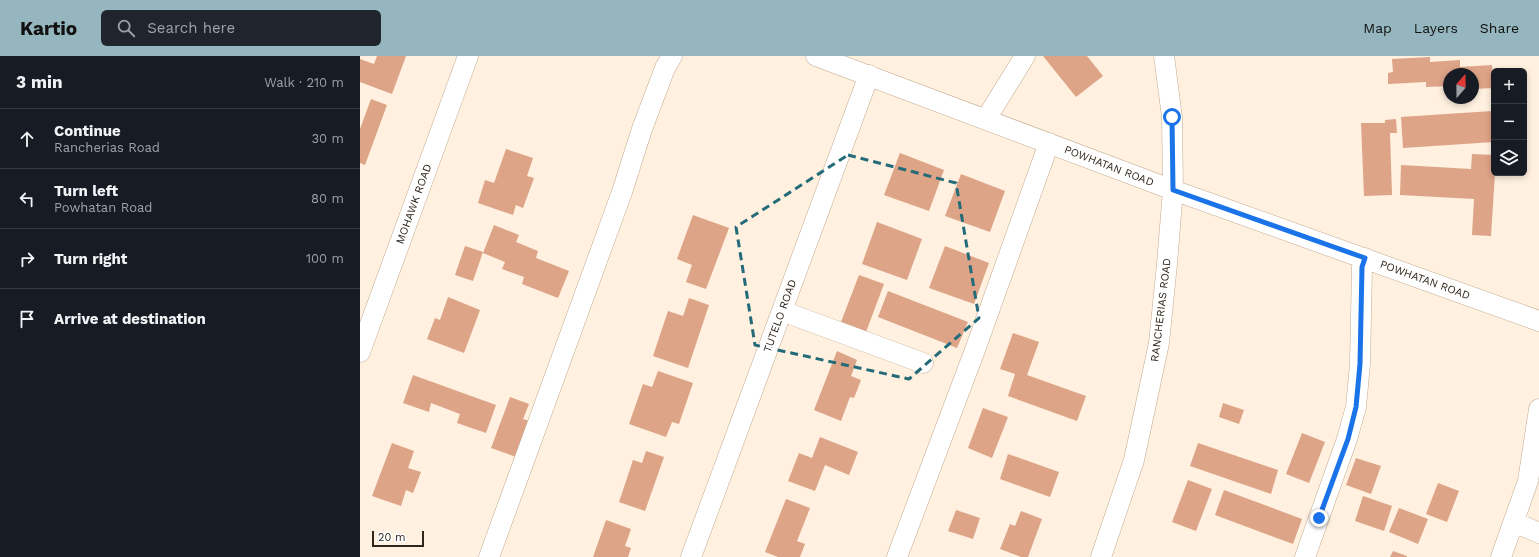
<!DOCTYPE html>
<html lang="en">
<head>
<meta charset="utf-8">
<style>
  :root { --surface:#171b24; --page:#20242c; --text:#f1f3f6; --muted:#9ea1a6; --line:#363941; --accent:#95b6be }
  body { margin:0; font-family:"Work Sans",sans-serif; background:var(--page); color:var(--text) }
  .controls { position:absolute; right:12px; top:12px; display:grid; overflow:hidden; border-radius:6px; box-shadow:0 2px 6px #0003 }
  .controls button { width:36px; height:36px; display:grid; place-items:center; padding:0; border:0; border-bottom:1px solid var(--line); background:var(--surface); color:var(--text); font:20px sans-serif }
  .compass { position:absolute; left:1083px; top:12px; width:36px; height:36px; border-radius:50%; background:var(--surface); box-shadow:0 2px 6px #0003; rotate:20deg }
  .scale { position:absolute; left:12px; bottom:10px; width:52px; box-sizing:border-box; padding-left:4px; border:2px solid #2e251b; border-top:0; font-size:11px; line-height:14px; white-space:nowrap; color:#2e251b; -webkit-text-stroke:3px #fff; paint-order:stroke }
  .stop { position:absolute; width:12px; height:12px; margin:-9px; border:3px solid #1a73e8; border-radius:50%; background:#fff }
  .stop.end { background:#1a73e8; border-color:#fff; box-shadow:0 1px 4px #0008 }
  .list { margin:0; padding:0; list-style:none }
  h2 { display:flex; justify-content:space-between; align-items:center; height:52px; margin:0; padding:0 16px; font-size:17px }
  h2 small { font-size:13px; font-weight:400; color:var(--muted) }
  .list li { display:grid; grid-template-columns:26px 1fr auto; gap:12px; align-items:center; box-sizing:border-box; height:60px; padding:0 16px; border-top:1px solid var(--line) }
  .list b { display:block; font-size:15px; white-space:nowrap }
  .list p { margin:0; font-size:13px; white-space:nowrap; color:var(--muted) }
  .list em { font-size:13px; font-style:normal; color:var(--muted) }
  .icon { flex:none; width:22px; height:22px; fill:none; stroke:currentColor; stroke-width:2; stroke-linecap:round; stroke-linejoin:round }
  .map { position:relative; flex:none; width:1179px; height:501px; overflow:hidden }
  header { display:flex; align-items:center; gap:24px; box-sizing:border-box; height:56px; padding:0 20px; background:var(--accent); color:#111 }
  header strong { font-size:19px }
  nav { display:flex; gap:22px; margin-inline-start:auto; font-size:14px }
  .search { width:280px; height:36px; background:var(--page); display:flex; align-items:center; gap:10px; box-sizing:border-box; padding:0 14px; border-radius:6px; color:var(--muted); font-size:15px }
  main { display:flex }
  aside { flex:1; background:var(--surface) }
  .map>svg:first-child { display:block }
</style>
</head>
<body>
<header>
<strong>Kartio</strong>
<div class="search"><svg class="icon" aria-label="search" viewBox="0 0 24 24"><circle cx="10" cy="10" r="6"/><path d="M15 15l6 6"/></svg>Search here</div>
<nav><a>Map</a><a>Layers</a><a>Share</a></nav>
</header>
<main>
<aside>
<h2>3 min<small>Walk · 210 m</small></h2>
<ul class="list">
<li><svg class="icon" aria-label="ahead" viewBox="0 0 24 24"><path d="M12 20V5M6 11l6-6 6 6"/></svg><div><b>Continue</b><p>Rancherias Road</p></div><em>30 m</em></li>
<li><svg class="icon" aria-label="left" viewBox="0 0 24 24"><path d="M17 20v-9H6M10 6l-5 5 5 5"/></svg><div><b>Turn left</b><p>Powhatan Road</p></div><em>80 m</em></li>
<li><svg class="icon" aria-label="right" viewBox="0 0 24 24"><path d="M7 20v-9h11M14 6l5 5-5 5"/></svg><div><b>Turn right</b></div><em>100 m</em></li>
<li><svg class="icon" aria-label="arrive" viewBox="0 0 24 24"><path d="M6 21V4h12l-3 4 3 4H6"/></svg><div><b>Arrive at destination</b></div></li>
</ul>
</aside>
<div class="map">
<svg width="1179" height="501" viewBox="0 0 1179 501">
  <rect width="100%" height="100%" fill="#fff0df"/>
  <path fill="#dda487" d="M17,0H46L32,38L0,26V3L14,8Z
    M683,0H727L743,20L716,41Z
    M1070,1V6L1100,4V11L1132,9L1134,32L1113,33V18H1089V30L1066,31V26L1028,28V17L1033,16L1032,3Z
    M11,43L27,49L5,109L0,107V73Z
    M1132,55L1134,86L1043,92L1041,61Z
    M1036,63L1037,77H1030L1032,139L1004,140L1001,67H1025V64Z
    M146,93L173,102L167,120L174,122L163,152L156,149L153,159L118,147L125,124L134,127Z
    M540,97L584,114L569,155L524,139Z
    M1112,98L1134,99L1135,117L1131,180L1112,179L1114,143L1040,139L1041,109L1111,113Z
    M601,118L645,135L630,176L585,160Z
    M333,159L369,172L346,233L326,226L332,209L317,203Z
    M517,166L562,183L547,224L502,208Z
    M134,169L159,179L156,186L178,195L176,202L209,215L198,242L162,228L164,221L142,213L145,206L123,197Z
    M105,190L123,196L113,225L95,219Z
    M585,190L629,207L614,248L569,232Z
    M499,219L524,228L506,276L481,266Z
    M528,235L608,266L597,292L518,261Z
    M88,241L120,254L104,297L67,283L75,262L80,264Z
    M329,242L349,249L328,312L293,300L308,255L323,260Z
    M653,277L679,286L667,319L726,340L717,365L648,340L655,318L640,313Z
    M477,295L497,304L491,320L501,324L494,342L490,341L481,365L454,354Z
    M298,315L333,327L319,368L312,366L306,381L269,368L283,328L292,331Z
    M53,319L136,349L126,377L97,367L100,358L71,347L69,356L43,347Z
    M150,341L169,348L163,363L169,365L156,401L131,392Z
    M863,347L884,354L879,368L859,361Z
    M623,352L648,361L632,402L608,392Z
    M942,377L965,386L949,427L926,418Z
    M460,381L498,396L489,419L465,409L455,435L428,425L439,397L452,402Z
    M32,387L54,395L48,412L61,416L53,437L46,434L41,450L12,440Z
    M838,387L918,414L911,438L830,410Z
    M286,395L304,401L285,455L259,446L273,404L282,407Z
    M648,398L699,416L690,441L640,423Z
    M996,402L1021,410L1011,438L986,429Z
    M828,424L852,433L836,475L812,466Z
    M1078,427L1099,435L1087,466L1066,458Z
    M864,434L942,463L933,488L855,459Z
    M1003,440L1032,450L1024,475L995,465Z
    M426,443L450,452L437,485L445,488L440,501H418L405,496Z
    M1039,452L1068,463L1058,488L1029,476Z
    M596,454L620,462L613,483L588,475Z
    M661,455L682,463L668,501H661L640,493L650,468L655,470Z
    M246,464L271,473L265,490L271,492L268,501H233Z
    M1033,495L1047,500V501H1030Z"/>
  <g fill="none" stroke-linecap="round" stroke-linejoin="round">
    <defs>
      <path id="minor" d="M456,0L813,134L1179,265
        M626,63L665,0
        M422,255L563,307
        M0,296L108,0
        M1154,466L1179,477
        M129,501L262,136L282,73L305,12L312,0
        M331,501L509,19
        M537,501L615,294L689,87
        M741,501L774,404L799,287L807,208L813,134L812,61L804,0
        M945,501L987,383L996,351L1000,308L1002,211L1005,202
        M1141,501L1168,425L1179,353"/>
    </defs>
    <use href="#minor" stroke="#c3ab90" stroke-width="21"/>
    <use href="#minor" stroke="#fff" stroke-width="20"/>
  </g>
  <g fill="none" stroke-linecap="round" stroke-linejoin="round">
    <path stroke="#1a73e8" stroke-width="5" d="M812,61L813,134L1005,202L1002,211L1000,308L996,351L988,383L959,462"/>
  </g>
  <path fill="none" stroke="#246b79" stroke-width="3" stroke-dasharray="8 5" stroke-linejoin="round" d="M488,99L596,127L619,262L549,323L395,289L376,171Z"/>
  <g text-anchor="middle" dominant-baseline="central" stroke-width="4" stroke-linejoin="round" paint-order="stroke">
    <g font-size="11" fill="#2e251b" stroke="#fff">
      <text transform="translate(749 110) rotate(21)">POWHATAN ROAD</text>
      <text transform="translate(54 148) rotate(-70)">MOHAWK ROAD</text>
      <text transform="translate(1065 224) rotate(20)">POWHATAN ROAD</text>
      <text transform="translate(801 254) rotate(-83)">RANCHERIAS ROAD</text>
      <text transform="translate(420 260) rotate(-70)">TUTELO ROAD</text>
    </g>
  </g>
</svg>
<div class="controls">
<button>+</button>
<button>−</button>
<button><svg class="icon" aria-label="layers" viewBox="0 0 24 24"><path d="M12 4l9 5-9 5-9-5zM3 14l9 5 9-5"/></svg></button>
</div>
<svg class="compass" viewBox="-18 -18 36 36"><path d="M0-13l5 13h-10z" fill="#e53935"/><path d="M0 13l5-13h-10z" fill="#9ea1a6"/></svg>
<div class="scale">20 m</div>
<div class="stop" style="left:812px;top:61px"></div>
<div class="stop end" style="left:959px;top:462px"></div>
</div>
</main>
</body>
</html>
